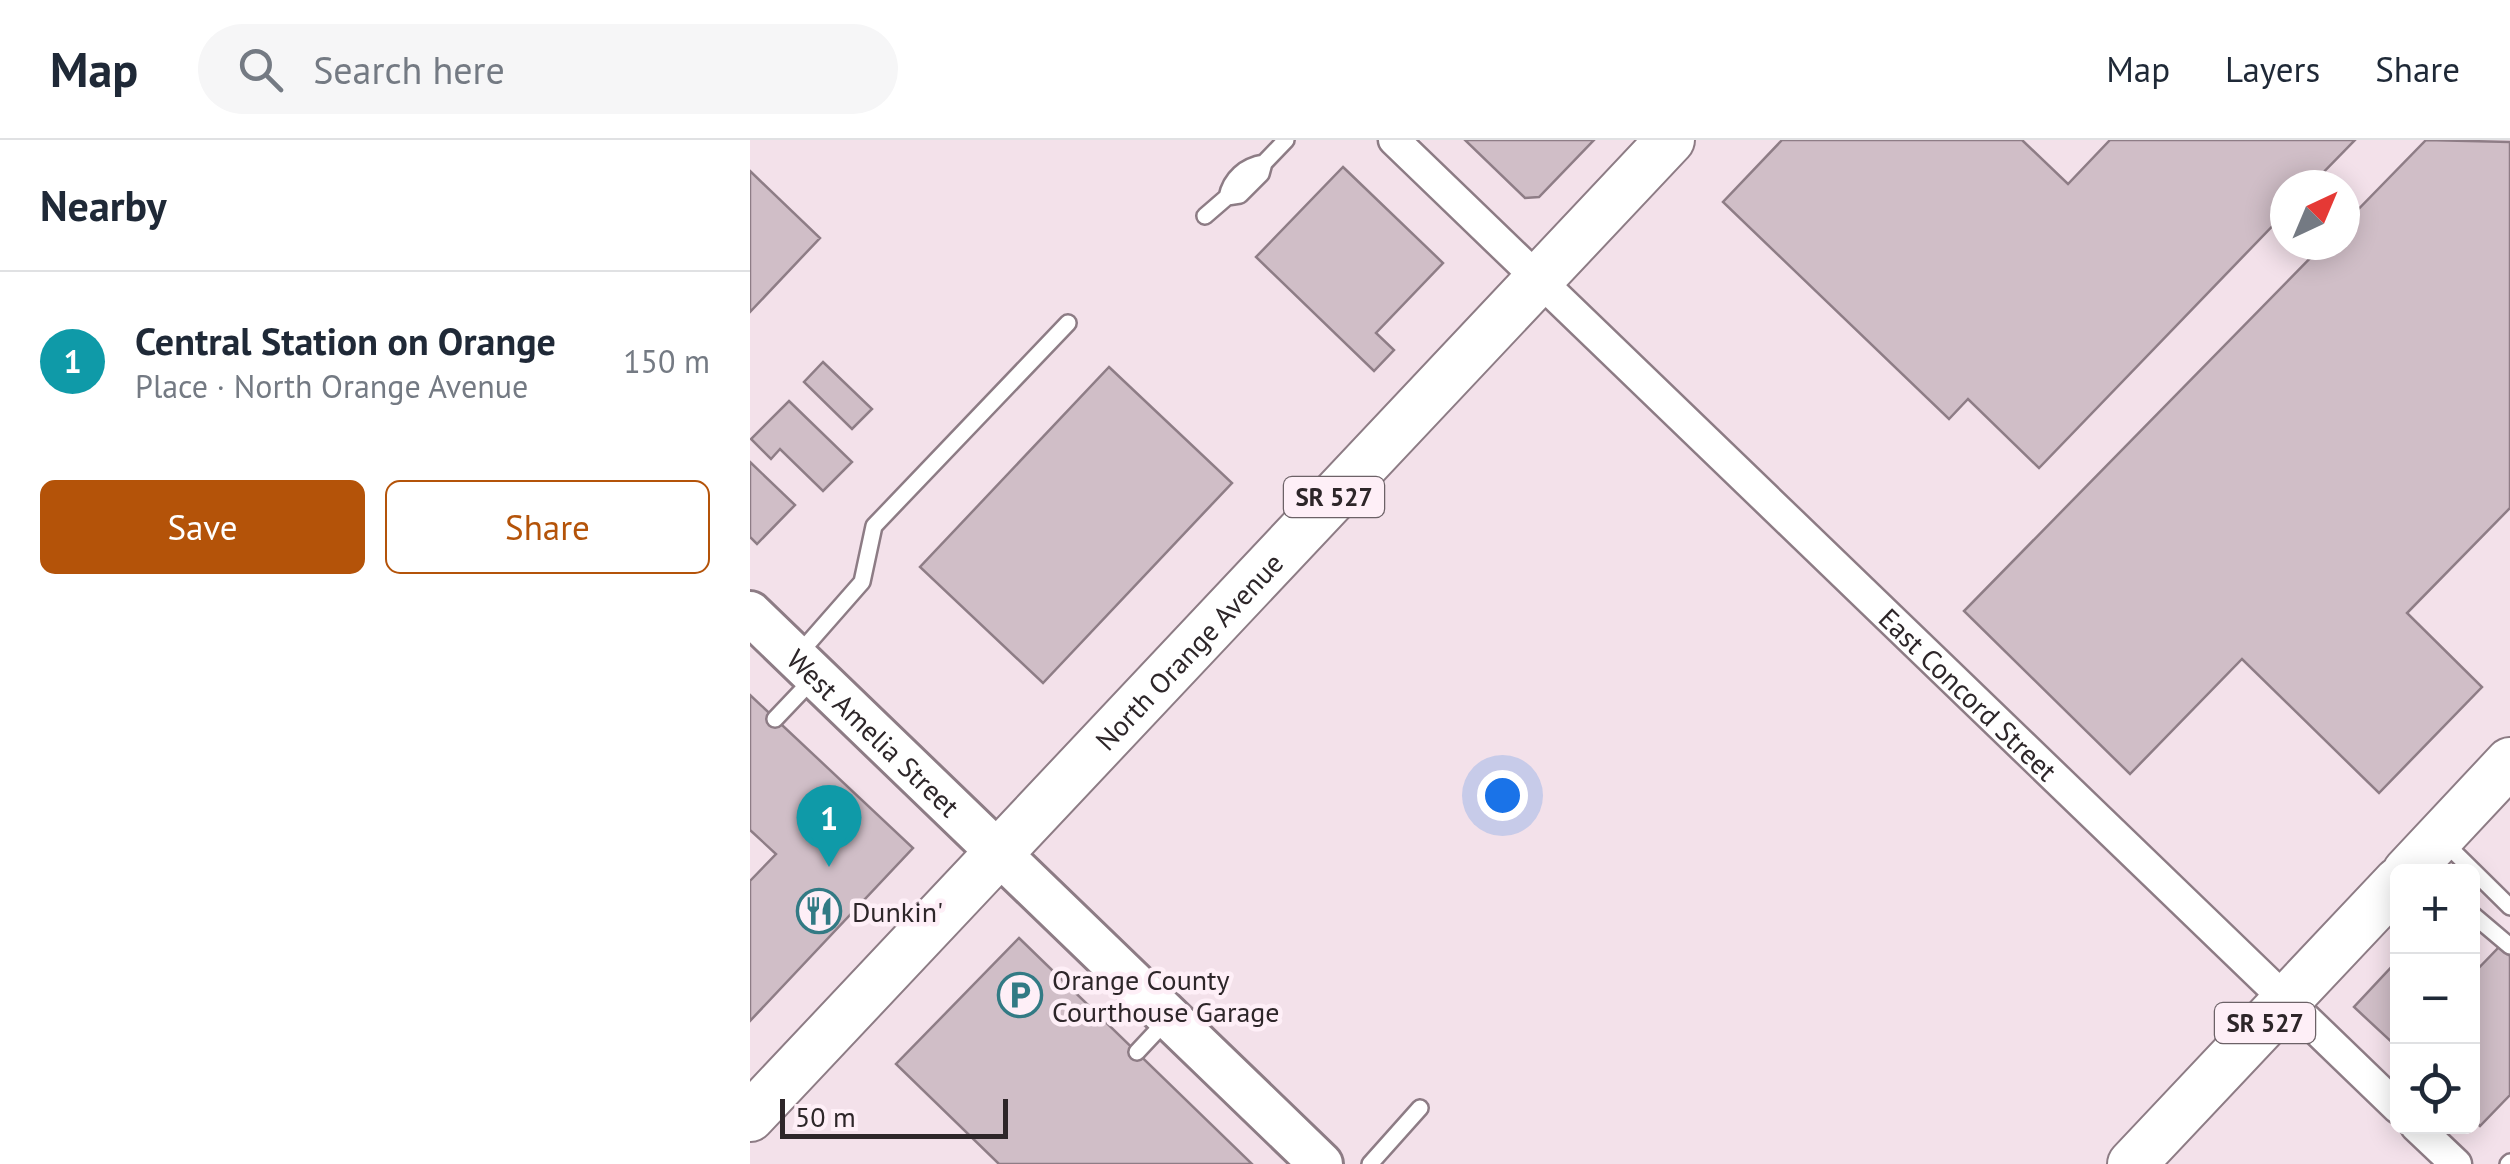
<!DOCTYPE html>
<html lang="en">
<head>
<meta charset="utf-8">
<style>
  :root { --surface:#fff; --page:#f6f6f7; --text:#1f2937; --muted:#747a83; --line:#e0e1e3; --accent:#b45309 }
  body { margin:0; font-family:"PT Sans",sans-serif; background:var(--page); color:var(--text) }
  .controls { position:absolute; right:30px; bottom:30px; display:grid; overflow:hidden; border-radius:15px; box-shadow:0 5px 25px #0003 }
  .controls button { width:90px; height:90px; display:grid; place-items:center; padding:0; border:0; border-bottom:2px solid var(--line); background:var(--surface); color:var(--text); font:50px sans-serif }
  .compass { position:absolute; left:1520px; top:30px; width:90px; height:90px; border-radius:50%; background:var(--surface); box-shadow:0 5px 25px #0003; rotate:44deg }
  .scale { position:absolute; left:30px; bottom:25px; width:228px; box-sizing:border-box; padding-left:10px; border:5px solid #2d2629; border-top:0; font-size:28px; line-height:35px; white-space:nowrap; color:#2d2629; -webkit-text-stroke:8px #feeff7; paint-order:stroke }
  .you { position:absolute; left:752px; top:655px; width:35px; height:35px; margin:-25px; border:8px solid #fff; border-radius:50%; background:#1a73e8; box-shadow:0 0 0 15px #1a73e833 }
  .badge { display:grid; place-items:center; width:65px; height:65px; border-radius:50%; background:var(--accent); color:#fff; font-size:32px; font-weight:700 }
  .pin { position:absolute; translate:-50% -82px; filter:drop-shadow(0 2px 5px #0008) }
  .pin::after { content:''; position:absolute; top:52px; width:35px; height:30px; background:inherit; clip-path:polygon(0 0,100% 0,50% 100%) }
  .list { margin:0; padding:0; list-style:none }
  h2 { display:flex; justify-content:space-between; align-items:center; height:130px; margin:0; padding:0 40px; font-size:42px }
  h2 small { font-size:32px; font-weight:400; color:var(--muted) }
  .list li { display:grid; grid-template-columns:65px 1fr auto; gap:30px; align-items:center; box-sizing:border-box; height:180px; padding:0 40px; border-top:2px solid var(--line) }
  .list b { display:block; font-size:38px; white-space:nowrap }
  .list p { margin:0; font-size:32px; white-space:nowrap; color:var(--muted) }
  .list em { font-size:32px; font-style:normal; color:var(--muted) }
  .actions { display:flex; gap:20px; padding:30px 40px }
  .actions a { flex:1; padding:22px 0; border:2px solid var(--accent); border-radius:15px; text-align:center; font-size:35px; color:var(--accent) }
  .actions .main { background:var(--accent); color:#fff }
  .icon { flex:none; width:55px; height:55px; fill:none; stroke:currentColor; stroke-width:2; stroke-linecap:round; stroke-linejoin:round }
  .map { position:relative; flex:none; width:1760px; height:1024px; overflow:hidden }
  header { display:flex; align-items:center; gap:60px; box-sizing:border-box; height:140px; padding:0 50px; background:var(--surface); border-bottom:2px solid var(--line) }
  header strong { font-size:48px }
  nav { display:flex; gap:55px; margin-inline-start:auto; font-size:35px }
  .search { width:700px; height:90px; background:var(--page); display:flex; align-items:center; gap:25px; box-sizing:border-box; padding:0 35px; border-radius:55px; color:var(--muted); font-size:38px }
  main { display:flex }
  aside { flex:1; background:var(--surface) }
  .map>svg:first-child { display:block }
</style>
</head>
<body>
<header>
<strong>Map</strong>
<div class="search"><svg class="icon" aria-label="search" viewBox="0 0 24 24"><circle cx="10" cy="10" r="6"/><path d="M15 15l6 6"/></svg>Search here</div>
<nav><a>Map</a><a>Layers</a><a>Share</a></nav>
</header>
<main>
<aside>
<h2>Nearby<small></small></h2>
<ul class="list">
<li><span class="badge" style="background:#0f9aa8">1</span><div><b>Central Station on Orange</b><p>Place · North Orange Avenue</p></div><em>150 m</em></li>
</ul>
<div class="actions"><a class="main">Save</a><a>Share</a></div>
</aside>
<div class="map">
<svg width="1760" height="1024" viewBox="0 0 1760 1024">
  <rect width="100%" height="100%" fill="#f3e1ea"/>
  <path fill="#d0bec7" stroke="#8e7d86" stroke-width="2.5" d="M715,0H844L789,57L775,58Z
    M1032,0H1272L1318,44L1360,0H1605L1561,45H1535V73L1289,328L1218,259L1199,279L973,62Z
    M1676,0L1760,2V368L1657,473L1732,547L1629,653L1492,519L1380,634L1214,471L1573,105H1595V83Z
    M593,27L693,123L626,193L644,210L624,231L506,117Z
    M0,31L70,98L0,172Z
    M73,222L122,269L102,289L54,242Z
    M359,227L482,343L293,543L170,427Z
    M39,261L102,322L73,351L30,309L21,319L1,299Z
    M0,322L45,365L7,404L0,397Z
    M0,555L163,708L0,881V741L26,714L0,690Z
    M269,798L502,1024H249L146,924Z
    M1750,806L1760,816V955L1730,986L1722,979V835Z
    M1648,820V908L1604,867Z"/>
  <g fill="none" stroke-linecap="round" stroke-linejoin="round">
    <defs>
      <path id="lane" d="M477,57C481,38 495,26 514,23
        M455,76L477,57L490,55L511,34L514,23L536,0
        M47,516L112,442L124,386L318,183
        M25,579L64,538
        M1692,700L1760,767
        M1722,774L1760,806
        M387,912L416,881
        M620,1024L670,968
        M1758,1024L1760,1022"/>
      <g id="street">
        <path id="s1" d="M644,0L1648,968"/>
        <path d="M1666,986L1706,1024"/>
      </g>
      <g id="secondary">
        <path id="s2" d="M0,473L571,1024"/>
      </g>
      <g id="primary">
        <path d="M1657,732L1760,622"/>
        <path id="s3" d="M0,977L920,0"/>
        <path d="M1382,1024L1648,742"/>
      </g>
    </defs>
    <use href="#lane" stroke="#8d7c85" stroke-width="20"/>
    <use href="#street" stroke="#8d7c85" stroke-width="35"/>
    <use href="#secondary" stroke="#8d7c85" stroke-width="48"/>
    <use href="#primary" stroke="#8d7c85" stroke-width="52"/>
    <use href="#lane" stroke="#fff" stroke-width="15"/>
    <use href="#street" stroke="#fff" stroke-width="30"/>
    <use href="#secondary" stroke="#fff" stroke-width="42"/>
    <use href="#primary" stroke="#fff" stroke-width="48"/>
  </g>
  <defs>
    <symbol id="restaurant-ring" viewBox="-11 -11 22 22"><circle r="9.5" fill="#feeff7" stroke="#327a84" stroke-width="1.5"/><path d="M-5-6h1v4h1v-4h1v4h1v-4h1v5L-1.5 .5V6h-2V.5L-5-1ZM5-6V6H3V1.5H1.5Q1.5-4 5-6Z" fill="#327a84"/></symbol>
    <symbol id="parking-ring" viewBox="-11 -11 22 22"><circle r="9.5" fill="#feeff7" stroke="#327a84" stroke-width="1.5"/><path d="M-3.5-5.5H1a3.5 3.5 0 0 1 0 7H-1V5.5H-3.5ZM-1-3.4V-.6H.8a1.4 1.4 0 0 0 0-2.8Z" fill="#327a84"/></symbol>
  </defs>
  <g fill-rule="evenodd">
    <use href="#restaurant-ring" x="44" y="746" width="50" height="50"/>
    <use href="#parking-ring" x="245" y="830" width="50" height="50"/>
  </g>
  <g text-anchor="middle" dominant-baseline="central" stroke-width="9" stroke-linejoin="round" paint-order="stroke">
    <g fill="#feeff7" stroke="#6c6267" stroke-width="2.5">
      <rect x="534" y="337" width="100" height="40" rx="8"/>
      <rect x="1465" y="863" width="100" height="40" rx="8"/>
    </g>
    <g font-size="25" font-weight="bold" fill="#2d2629">
      <text x="584" y="357">SR 527</text>
      <text x="1515" y="883">SR 527</text>
    </g>
    <g font-size="28" fill="#2d2629" stroke="#feeff7">
      <text stroke="none"><textPath href="#s3" startOffset="640">North Orange Avenue</textPath></text>
      <text stroke="none"><textPath href="#s1" startOffset="798">East Concord Street</textPath></text>
      <text stroke="none"><textPath href="#s2" startOffset="172">West Amelia Street</textPath></text>
    </g>
    <g font-size="28" fill="#2d2629" stroke="#feeff7" text-anchor="start">
      <text x="102" y="771">Dunkin'</text>
      <text x="302" y="839">Orange County<tspan x="302" dy="32">Courthouse Garage</tspan></text>
    </g>
  </g>
</svg>
<div class="controls">
<button>+</button>
<button>−</button>
<button><svg class="icon" aria-label="locate" viewBox="0 0 24 24"><circle cx="12" cy="12" r="6"/><path d="M12 2v4M12 18v4M2 12h4M18 12h4"/></svg></button>
</div>
<svg class="compass" viewBox="-18 -18 36 36"><path d="M0-13l5 13h-10z" fill="#e53935"/><path d="M0 13l5-13h-10z" fill="#747a83"/></svg>
<div class="scale">50 m</div>
<div class="you"></div>
<div class="pin badge" style="left:79px;top:727px;background:#0f9aa8">1</div>
</div>
</main>
</body>
</html>
